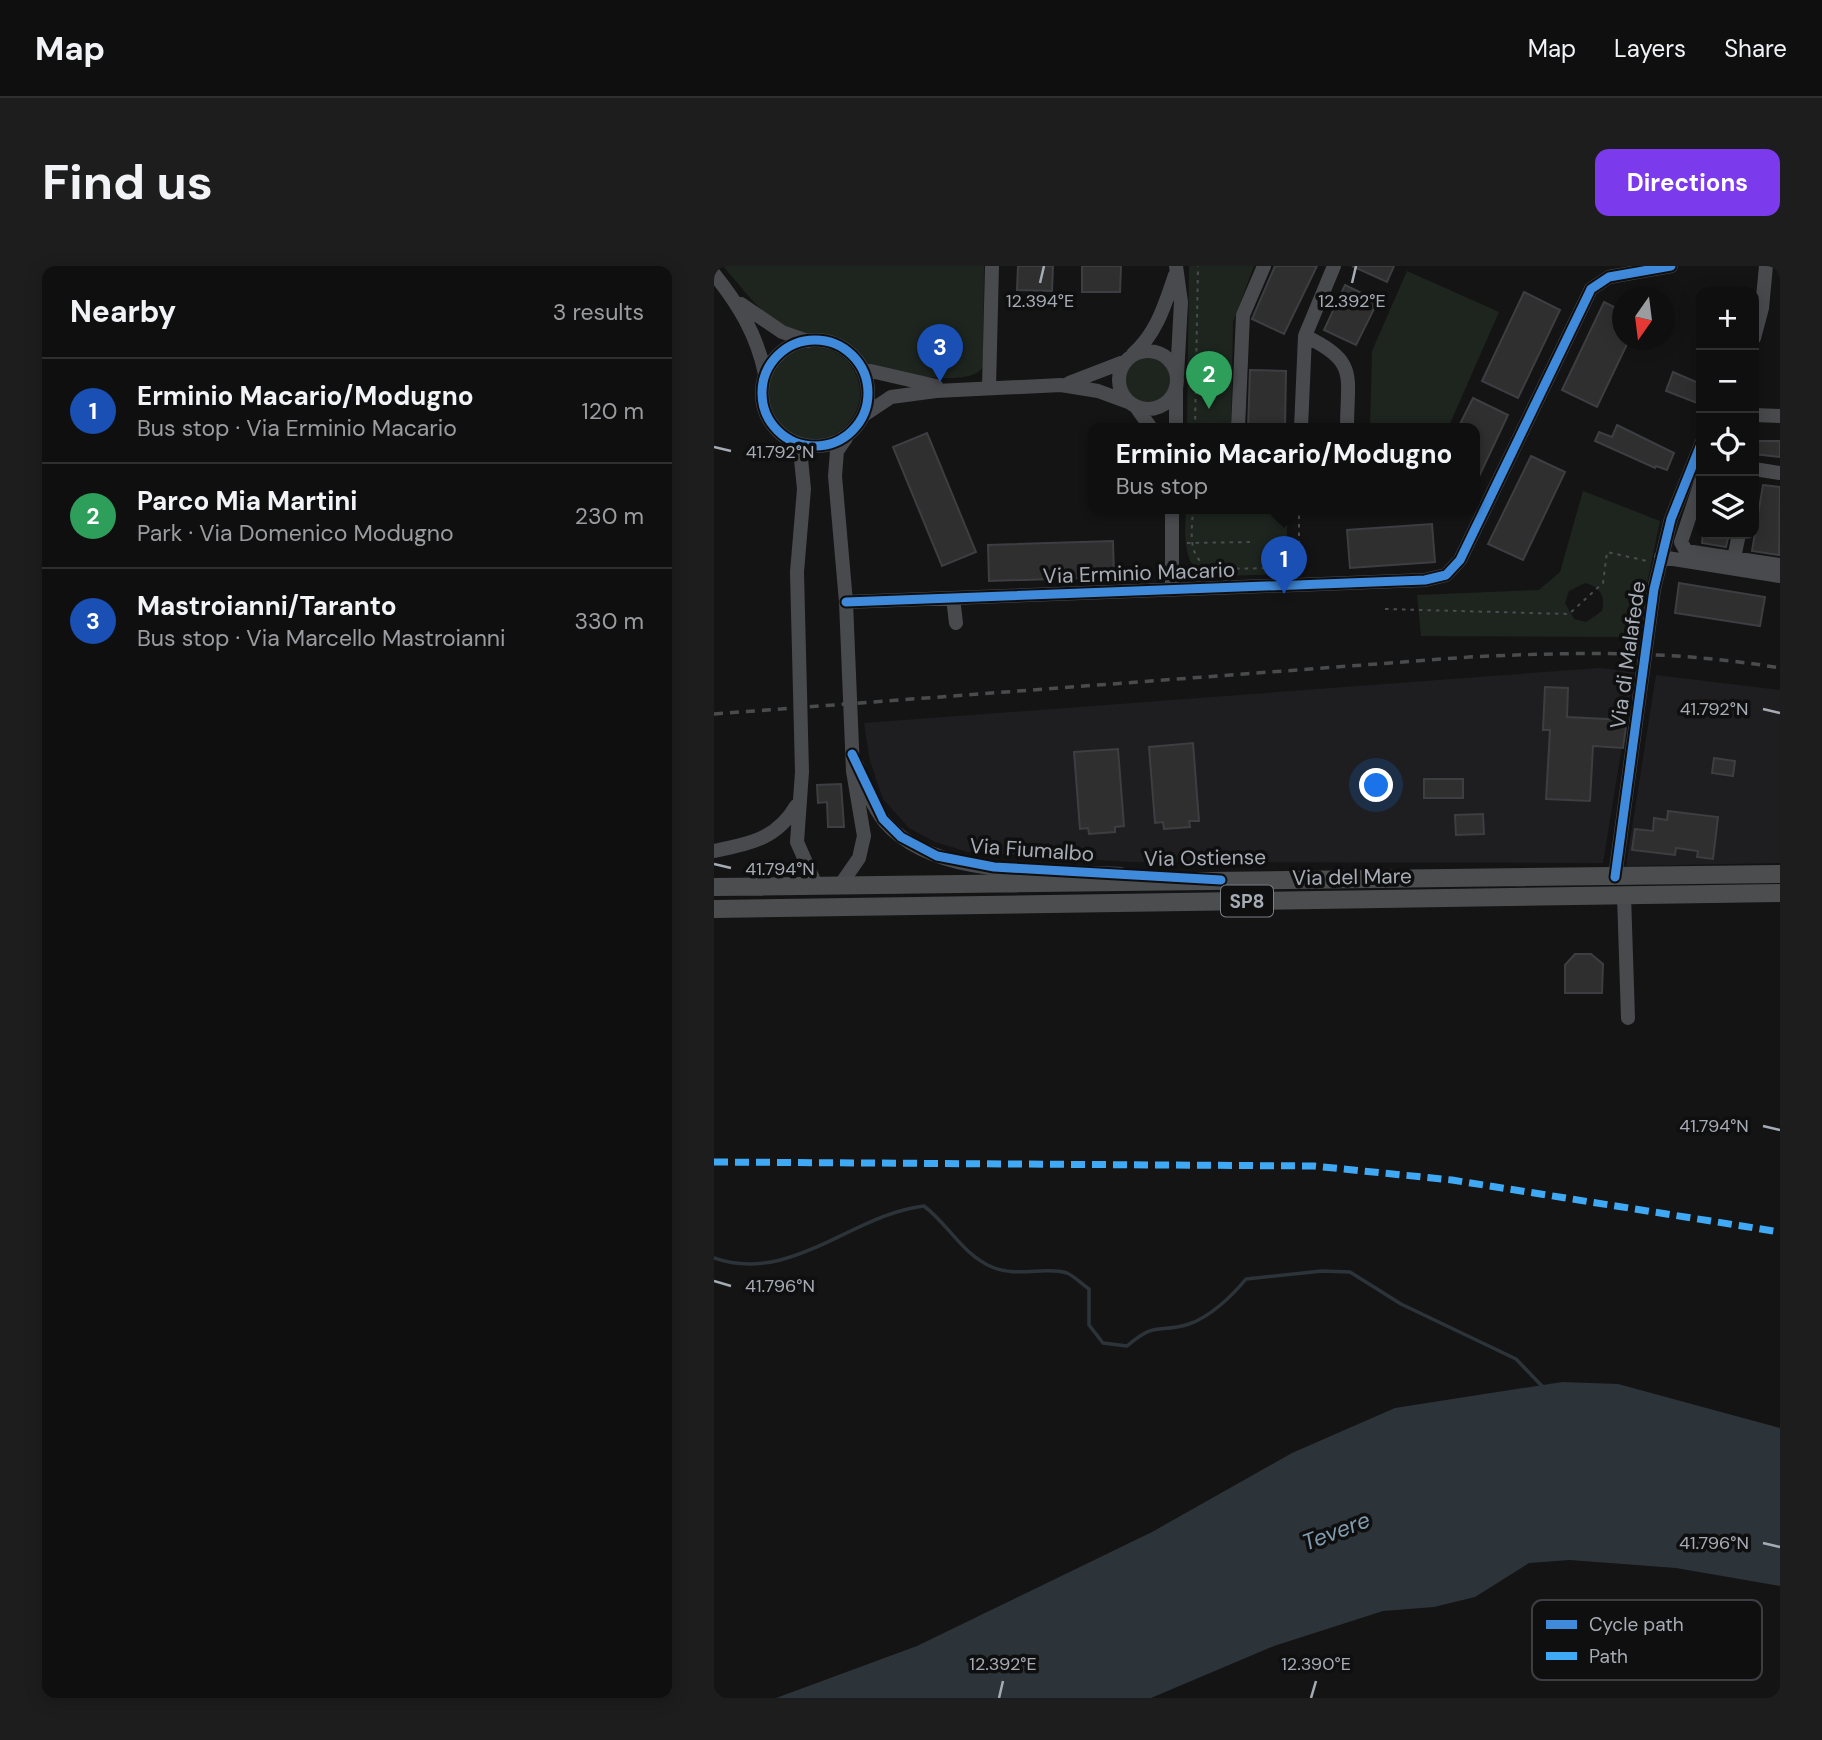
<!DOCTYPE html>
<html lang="en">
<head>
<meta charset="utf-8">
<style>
  :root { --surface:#0f0f10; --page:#1d1d1e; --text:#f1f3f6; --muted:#9b9c9f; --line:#2f2f30; --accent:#7c3aed }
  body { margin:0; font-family:"DM Sans",sans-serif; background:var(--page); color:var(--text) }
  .controls { position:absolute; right:21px; top:21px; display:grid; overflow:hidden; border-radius:14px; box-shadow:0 4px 18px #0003 }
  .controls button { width:63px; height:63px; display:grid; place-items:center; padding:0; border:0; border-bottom:2px solid var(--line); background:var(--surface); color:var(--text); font:35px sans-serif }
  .compass { position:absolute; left:898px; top:21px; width:63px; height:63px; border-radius:50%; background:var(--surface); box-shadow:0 4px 18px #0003; rotate:194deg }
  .you { position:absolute; left:663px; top:520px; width:24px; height:24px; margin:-18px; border:5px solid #fff; border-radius:50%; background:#1a73e8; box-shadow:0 0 0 10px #1a73e833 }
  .badge { display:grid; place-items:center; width:46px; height:46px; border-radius:50%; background:var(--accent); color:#fff; font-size:23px; font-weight:700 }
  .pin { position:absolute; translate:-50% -58px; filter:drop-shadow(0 2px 4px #0008) }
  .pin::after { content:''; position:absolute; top:37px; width:24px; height:21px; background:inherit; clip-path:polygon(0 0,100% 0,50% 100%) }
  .popup { position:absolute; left:374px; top:157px; width:392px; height:91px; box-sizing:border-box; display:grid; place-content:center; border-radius:14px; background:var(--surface); filter:drop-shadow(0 2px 5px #0005); font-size:23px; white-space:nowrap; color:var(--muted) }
  .popup b { font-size:26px; color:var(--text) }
  .popup::after { content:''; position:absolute; left:50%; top:100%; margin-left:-14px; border:14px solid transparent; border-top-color:var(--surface) }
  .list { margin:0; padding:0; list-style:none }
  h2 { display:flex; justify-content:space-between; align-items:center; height:91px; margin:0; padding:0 28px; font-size:30px }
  h2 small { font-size:23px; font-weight:400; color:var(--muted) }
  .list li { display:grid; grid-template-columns:46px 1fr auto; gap:21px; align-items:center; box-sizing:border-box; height:105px; padding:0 28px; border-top:2px solid var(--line) }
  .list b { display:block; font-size:26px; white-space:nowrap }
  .list p { margin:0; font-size:23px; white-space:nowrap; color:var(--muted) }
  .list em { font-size:23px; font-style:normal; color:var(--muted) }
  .icon { flex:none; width:38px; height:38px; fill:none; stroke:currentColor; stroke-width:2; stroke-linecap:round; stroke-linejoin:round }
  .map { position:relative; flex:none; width:1066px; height:1432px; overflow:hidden; border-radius:14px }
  header { display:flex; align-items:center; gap:42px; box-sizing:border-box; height:98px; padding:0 35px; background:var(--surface); border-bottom:2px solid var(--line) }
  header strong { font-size:33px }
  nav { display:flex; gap:38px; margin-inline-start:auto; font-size:24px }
  .intro { display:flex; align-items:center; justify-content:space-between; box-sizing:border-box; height:168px; padding:0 42px }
  h1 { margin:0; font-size:49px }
  .button { padding:18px 32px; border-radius:14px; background:var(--accent); color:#fff; font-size:24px; font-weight:700 }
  main { display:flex; gap:42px; padding:0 42px }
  aside { flex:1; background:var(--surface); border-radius:14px; box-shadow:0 4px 18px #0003 }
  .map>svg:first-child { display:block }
</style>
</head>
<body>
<header>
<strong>Map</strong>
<nav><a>Map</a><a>Layers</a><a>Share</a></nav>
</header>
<div class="intro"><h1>Find us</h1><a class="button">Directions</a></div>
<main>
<aside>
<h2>Nearby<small>3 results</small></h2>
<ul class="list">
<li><span class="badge" style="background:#1a4fb4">1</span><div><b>Erminio Macario/Modugno</b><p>Bus stop · Via Erminio Macario</p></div><em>120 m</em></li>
<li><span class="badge" style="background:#2e9e5b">2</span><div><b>Parco Mia Martini</b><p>Park · Via Domenico Modugno</p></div><em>230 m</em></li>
<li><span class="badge" style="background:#1a4fb4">3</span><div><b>Mastroianni/Taranto</b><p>Bus stop · Via Marcello Mastroianni</p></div><em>330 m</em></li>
</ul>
</aside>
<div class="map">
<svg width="1066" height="1432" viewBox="0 0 1066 1432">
  <rect width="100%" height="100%" fill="#141415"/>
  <path fill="#1e1e20" d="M885,402L920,406L889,597L416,596L254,586L221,576L195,562L169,533L156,495L150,457Z
    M942,409L1066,424V597L912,600Z"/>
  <path fill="#1e251f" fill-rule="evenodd" d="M9,0H270L269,101C255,124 176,105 152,100C140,67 108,77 82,67C51,55 30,24 9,0Z
    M475,0H540L519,56L517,162H473Z
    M693,5L785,46L734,162H656L658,85Z
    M54 127a46 46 0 1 1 92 0a46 46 0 1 1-92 0Z
    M409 113a24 24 0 1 1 48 0a24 24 0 1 1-48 0Z
    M869,225L946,255L922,371L707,370L703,329L825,324L846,306ZM871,317C886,320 892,331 888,345L872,356L860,353L851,337L855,325Z
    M472,242H574L571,308L507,310L485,308C468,290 471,266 472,242Z"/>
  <path fill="#2c3439" d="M848,1116L904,1118L1066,1162V1320L962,1302L856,1294L815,1297L761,1331L720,1341L669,1345L560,1380L437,1432H62L203,1380L438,1266L578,1187L681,1142Z"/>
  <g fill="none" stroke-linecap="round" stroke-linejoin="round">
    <path stroke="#2c3439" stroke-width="3.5" d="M0,992C76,1019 139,948 210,940C234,958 248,988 278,1001C303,1012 332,1000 353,1007C360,1010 368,1018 375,1023V1059L389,1077L413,1080C443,1054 444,1068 475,1058C496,1051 518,1030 532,1013L608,1005L636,1006L687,1038L802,1093L828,1120"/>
  </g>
  <path fill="#2f2f30" stroke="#3d3e41" stroke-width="2" d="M304,0H339L338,25L303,24Z
    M368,0H407L406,26H368Z
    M561,0H603L570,68L538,53Z
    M638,0H680L673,16Z
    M631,19L664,35L642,79L610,64Z
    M810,26L846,44L804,132L768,115Z
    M890,36L908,45V74H915L883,141L848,124Z
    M536,104L572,105L571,162H534Z
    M959,106L987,118L983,137L952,125Z
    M759,132L794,149L761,219V162H744Z
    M903,159L960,187L953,204L942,200L941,202L881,175L885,166L898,171Z
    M213,167L262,286L228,300L179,181Z
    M1040,175H1066V191L1040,188Z
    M817,190L851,206L809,294L774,278Z
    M1049,219L1066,221L1065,289L1038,285Z
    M718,258L721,296L636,302L633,264Z
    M989,268H1015L1012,281L988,277Z
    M399,275L400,311L275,315L274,279Z
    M965,317L1051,331L1046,360L961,347Z
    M831,421L854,422L853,451L913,454L909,482L879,480L876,535L832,533L836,464H829Z
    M479,477L485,555H475L476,561L450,563L449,556L441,557L435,481Z
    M404,483L410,560L401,561V566L375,568L374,562L366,563L360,486Z
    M1000,492L1021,495L1019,510L998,507Z
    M710,513H749V532H710Z
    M127,518L130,561H114L113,536L104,537L103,519Z
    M954,545L1004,551L999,593L983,591L984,585L962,582L961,589L918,584L921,563L939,565L940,552L953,554Z
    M769,548L770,568L742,569L741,549Z
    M861,688H877L889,698L888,727H851V699Z"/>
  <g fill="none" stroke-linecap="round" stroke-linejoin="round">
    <path stroke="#4a4c4f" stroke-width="2" stroke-dasharray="3.5 5" stroke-linecap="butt" d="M481,162L484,0
      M479,242C478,267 472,292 498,303L565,302
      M473,277L541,276
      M585,304V242
      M671,343L855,348L889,317L893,286L933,295"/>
    <path stroke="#494a4d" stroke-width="14" d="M462,0L467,36L463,110
      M0,8C25,39 43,69 51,108
      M27,38L68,66L94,75
      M591,70C645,96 633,109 633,162
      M1040,72L1048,42L1052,0
      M48 127a53 53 0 1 1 106 0a53 53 0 1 1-106 0Z
      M405 114a29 29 0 1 1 58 0a29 29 0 1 1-58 0Z
      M419,88C443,67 451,38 461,9
      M148,103L222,120
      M355,117L412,95
      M462,121V162
      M275,122L278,0
      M422,141L437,162
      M150,149L177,131L222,125L347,119L384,125L414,136
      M1040,149L1066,150
      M524,162L529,49L550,0
      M587,162L591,70L620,0
      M78,175L87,193L90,223L83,306L88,506L83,576L102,619
      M1040,203L1066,207
      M987,216L967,276L972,285L1066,299
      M458,242V323
      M947,291L1066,310
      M1020,292L1025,268
      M239,332L242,357
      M132,336L711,314L732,309L746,294L877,23L895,11L957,0
      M143,499C150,518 158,540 171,556C223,615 335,604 407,608
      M0,585C35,578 63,573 82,540
      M901,611L940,323L957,253L987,178
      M127,618L145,592L150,570L139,505L132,336L121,210L123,185L132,172
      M910,629L914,752"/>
    <path stroke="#4b4d4f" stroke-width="18" d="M0,621L1066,608
      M0,643L1066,627"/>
    <path stroke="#494b4d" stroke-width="3.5" stroke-dasharray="9 7" stroke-linecap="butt" d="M0,448L755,391C862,386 960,384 1066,402"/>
    <path stroke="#3fa9f5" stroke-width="7" stroke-dasharray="14 7" stroke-linecap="butt" d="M0,896L600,900L738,914L1066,966"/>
    <defs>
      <path id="cycleway" d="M48 127a53 53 0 1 1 106 0a53 53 0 1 1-106 0Z
        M132,336L711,314L732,309L746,294L877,23L895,11L957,0
        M138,488L169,553L187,571L223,590L280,601L507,614
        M901,611L940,323L957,253L987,178"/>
    </defs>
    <use href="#cycleway" stroke="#0f0f10" stroke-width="13"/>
    <use href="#cycleway" stroke="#408adc" stroke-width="9"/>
  </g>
  <path fill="none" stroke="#a6acb5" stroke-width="2.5" d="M326,17L330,0M638,17L642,0M0,181L17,185M1049,443L1066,447M0,598L17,602M1049,860L1066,864M0,1015L17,1020M1049,1277L1066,1281M285,1432L289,1415M597,1432L602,1415"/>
  <g text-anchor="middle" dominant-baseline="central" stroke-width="7" stroke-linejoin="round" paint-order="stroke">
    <rect fill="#0f0f10" stroke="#797d84" stroke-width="2" x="507" y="619.5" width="52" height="31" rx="5"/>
    <g font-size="19" font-weight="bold" fill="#a6acb5">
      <text x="533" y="635">SP8</text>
    </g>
    <g font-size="21" fill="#a6acb5" stroke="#0f0f10">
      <text transform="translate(425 307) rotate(-2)">Via Erminio Macario</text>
      <text transform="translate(914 389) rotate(-82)">Via di Malafede</text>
      <text transform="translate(318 584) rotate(4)">Via Fiumalbo</text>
      <text transform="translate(491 592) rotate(-1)">Via Ostiense</text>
      <text transform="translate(638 611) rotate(-1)">Via del Mare</text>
    </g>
    <g font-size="23" font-style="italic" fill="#809cae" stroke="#0f0f10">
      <text transform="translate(622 1265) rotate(-21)">Tevere</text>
    </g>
  </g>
  <rect x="818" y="1334" width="230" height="80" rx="10" fill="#0f0f10" stroke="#3c3e42" stroke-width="2"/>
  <rect x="832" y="1354" width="31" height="9" fill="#408adc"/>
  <rect x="832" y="1386" width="31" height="8" fill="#3fa9f5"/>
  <g font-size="19" fill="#a6acb5">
    <text x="875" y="1365">Cycle path</text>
    <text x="875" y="1397">Path</text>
  </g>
  <g font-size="18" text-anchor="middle" fill="#a6acb5" stroke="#0f0f10" stroke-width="7" stroke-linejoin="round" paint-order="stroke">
    <text x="326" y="41">12.394°E</text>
    <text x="638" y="41">12.392°E</text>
    <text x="66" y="192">41.792°N</text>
    <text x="1000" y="449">41.792°N</text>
    <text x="66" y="609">41.794°N</text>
    <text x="1000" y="866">41.794°N</text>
    <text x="66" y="1026">41.796°N</text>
    <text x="1000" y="1283">41.796°N</text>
    <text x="289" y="1404">12.392°E</text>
    <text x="602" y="1404">12.390°E</text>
  </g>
</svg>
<div class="controls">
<button>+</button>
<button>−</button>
<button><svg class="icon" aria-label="locate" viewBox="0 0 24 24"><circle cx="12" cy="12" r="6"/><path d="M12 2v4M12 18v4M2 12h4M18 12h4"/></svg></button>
<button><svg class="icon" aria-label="layers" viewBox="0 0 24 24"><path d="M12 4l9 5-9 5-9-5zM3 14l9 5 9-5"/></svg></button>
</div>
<svg class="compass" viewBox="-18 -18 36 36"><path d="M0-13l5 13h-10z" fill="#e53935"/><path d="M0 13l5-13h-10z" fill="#9b9c9f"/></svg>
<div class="you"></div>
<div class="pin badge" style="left:570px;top:328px;background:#1a4fb4">1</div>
<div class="popup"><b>Erminio Macario/Modugno</b>Bus stop</div>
<div class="pin badge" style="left:495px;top:143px;background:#2e9e5b">2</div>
<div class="pin badge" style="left:226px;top:116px;background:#1a4fb4">3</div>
</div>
</main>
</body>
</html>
